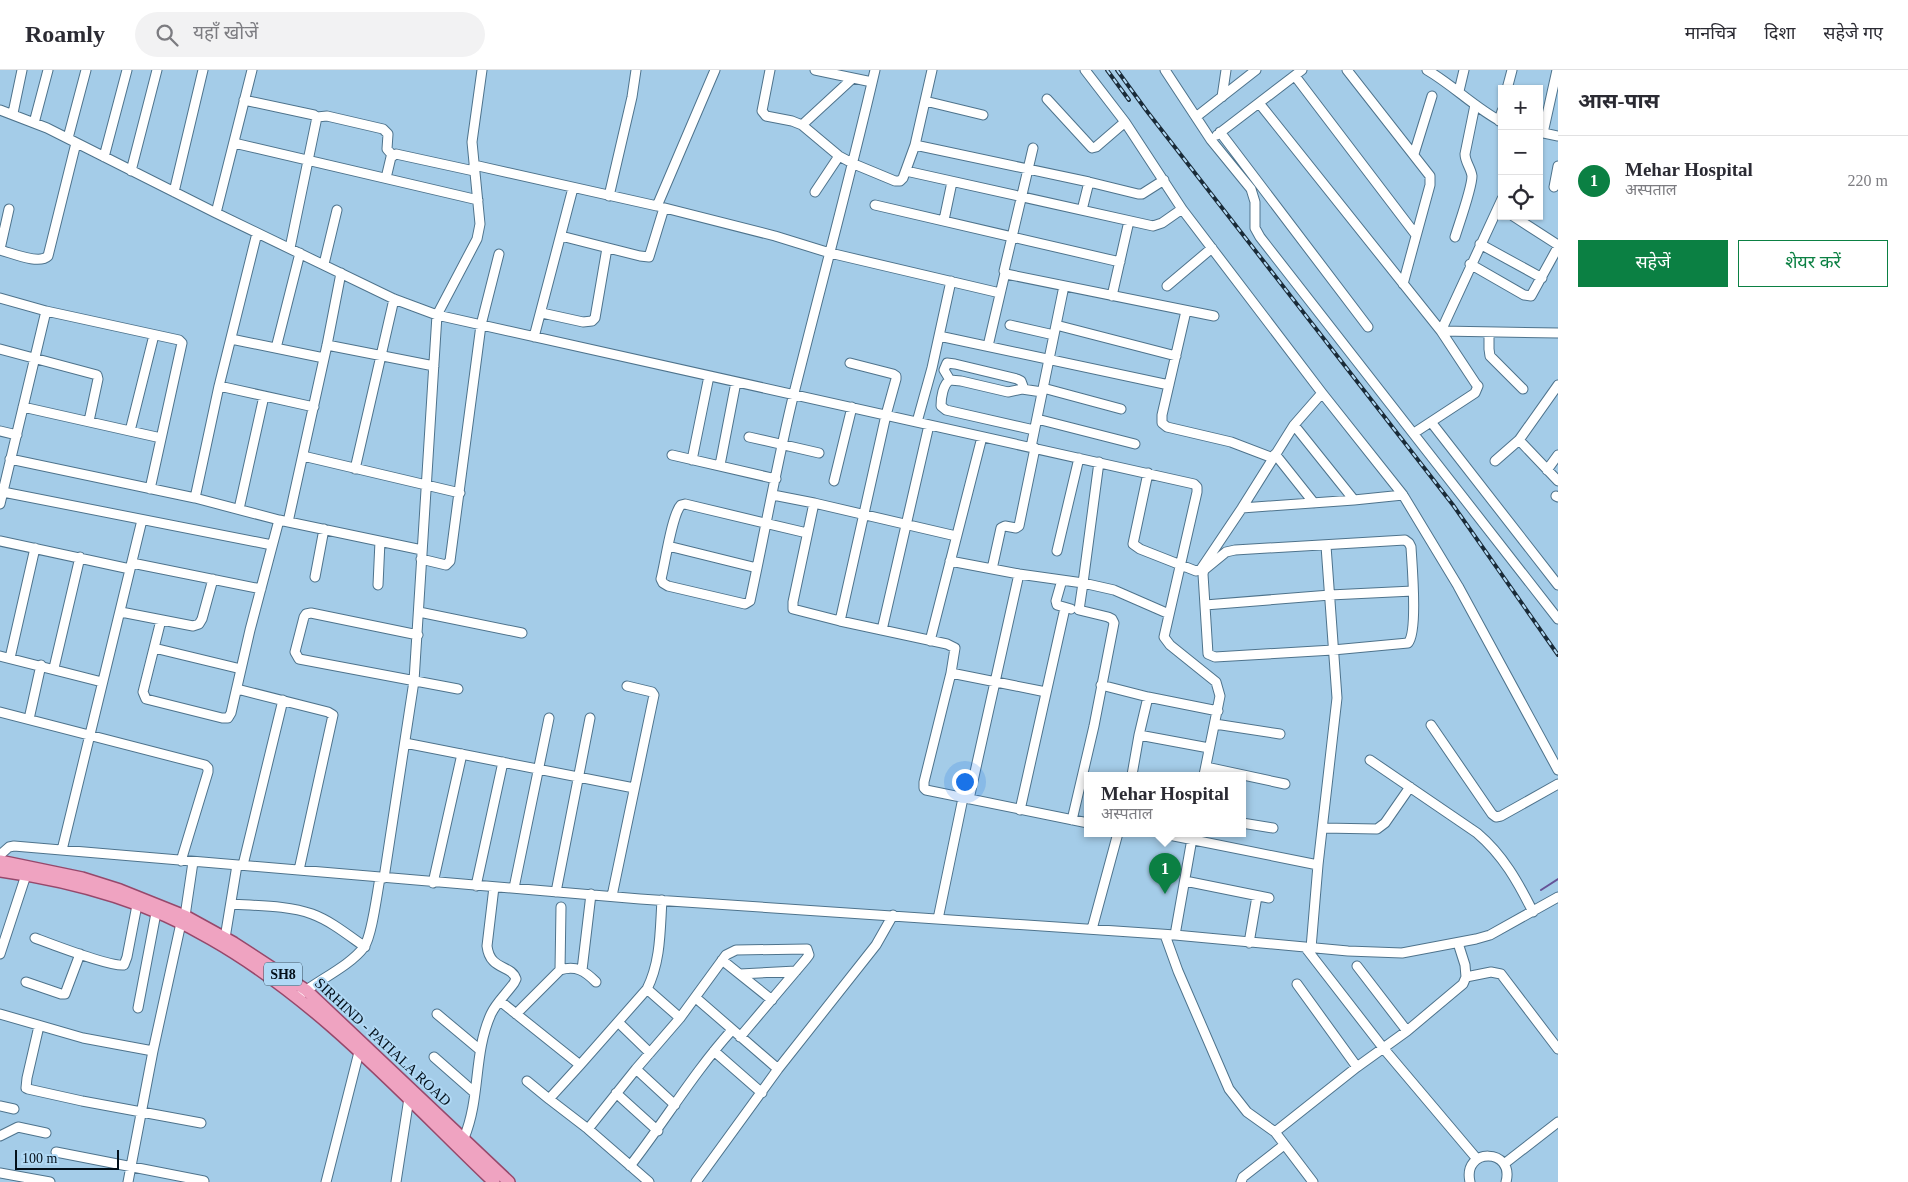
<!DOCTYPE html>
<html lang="hi">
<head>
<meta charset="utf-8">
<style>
  :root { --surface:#fff; --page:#f2f2f3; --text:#2b2b33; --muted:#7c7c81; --line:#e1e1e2; --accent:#0b8043 }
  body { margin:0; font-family:"Times New Roman","Noto Sans Devanagari",serif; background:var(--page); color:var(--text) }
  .controls { position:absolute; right:15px; top:15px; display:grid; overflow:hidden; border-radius:0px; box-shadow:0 1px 4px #0004 }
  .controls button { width:45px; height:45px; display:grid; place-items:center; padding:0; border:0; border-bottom:1px solid var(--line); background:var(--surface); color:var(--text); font:25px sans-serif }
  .scale { position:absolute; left:15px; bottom:12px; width:104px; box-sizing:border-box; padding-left:5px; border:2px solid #03101a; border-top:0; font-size:14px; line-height:18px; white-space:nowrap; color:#03101a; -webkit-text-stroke:4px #b1d9f5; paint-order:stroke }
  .you { position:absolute; left:964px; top:711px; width:18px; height:18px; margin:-12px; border:4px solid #fff; border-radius:50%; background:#1a73e8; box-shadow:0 0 0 8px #1a73e833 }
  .badge { display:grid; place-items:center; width:32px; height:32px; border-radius:50%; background:var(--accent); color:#fff; font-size:16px; font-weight:700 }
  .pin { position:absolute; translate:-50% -41px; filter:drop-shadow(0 1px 2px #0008) }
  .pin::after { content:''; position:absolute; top:26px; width:18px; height:15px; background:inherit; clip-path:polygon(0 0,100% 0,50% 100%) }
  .popup { position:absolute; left:1084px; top:702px; width:162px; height:65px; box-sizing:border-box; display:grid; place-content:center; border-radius:0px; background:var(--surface); filter:drop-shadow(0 1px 4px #0005); font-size:16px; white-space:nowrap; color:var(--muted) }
  .popup b { font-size:19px; color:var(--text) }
  .popup::after { content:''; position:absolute; left:50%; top:100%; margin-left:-10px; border:10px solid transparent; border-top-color:var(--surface) }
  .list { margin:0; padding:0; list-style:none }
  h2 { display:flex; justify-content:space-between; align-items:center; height:65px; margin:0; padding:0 20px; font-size:21px }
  h2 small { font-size:16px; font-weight:400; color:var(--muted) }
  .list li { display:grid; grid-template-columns:32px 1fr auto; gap:15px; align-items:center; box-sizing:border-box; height:90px; padding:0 20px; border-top:1px solid var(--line) }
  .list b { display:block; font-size:19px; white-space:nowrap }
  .list p { margin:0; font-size:16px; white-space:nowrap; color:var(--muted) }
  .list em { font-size:16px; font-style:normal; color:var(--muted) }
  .actions { display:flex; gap:10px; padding:15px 20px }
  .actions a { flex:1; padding:11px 0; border:1px solid var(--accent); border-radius:0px; text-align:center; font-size:18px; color:var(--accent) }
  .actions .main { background:var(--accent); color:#fff }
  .icon { flex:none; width:28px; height:28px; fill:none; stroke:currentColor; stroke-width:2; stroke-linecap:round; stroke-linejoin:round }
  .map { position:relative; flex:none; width:1558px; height:1112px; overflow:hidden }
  header { display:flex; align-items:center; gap:30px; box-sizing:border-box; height:70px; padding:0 25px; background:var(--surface); border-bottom:1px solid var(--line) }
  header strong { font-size:24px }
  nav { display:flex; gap:28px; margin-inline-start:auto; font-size:18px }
  .search { width:350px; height:45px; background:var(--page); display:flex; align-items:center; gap:12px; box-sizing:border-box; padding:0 18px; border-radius:28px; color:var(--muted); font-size:19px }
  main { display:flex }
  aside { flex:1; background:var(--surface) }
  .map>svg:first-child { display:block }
</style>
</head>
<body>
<header>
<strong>Roamly</strong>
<div class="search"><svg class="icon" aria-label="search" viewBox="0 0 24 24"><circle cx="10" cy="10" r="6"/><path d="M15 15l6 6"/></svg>यहाँ खोजें</div>
<nav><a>मानचित्र</a><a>दिशा</a><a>सहेजे गए</a></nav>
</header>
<main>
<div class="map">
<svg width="1558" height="1112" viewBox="0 0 1558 1112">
  <rect width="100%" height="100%" fill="#a4cce8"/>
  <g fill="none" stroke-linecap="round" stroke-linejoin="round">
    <path stroke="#665397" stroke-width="2" d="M1541,820L1558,809"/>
    <defs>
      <path id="minor" d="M770,0L762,41L766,46L792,51L802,55L839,86L854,94L895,111H900L903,108L915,75L932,0
        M815,0L872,12
        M1085,0L1125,52L1182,139L1322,323L1403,425L1458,516L1558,700
        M1165,0L1211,70L1251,119L1255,132V158L1260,167L1558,549
        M1347,0L1430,106V115L1403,214
        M1427,0C1453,15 1475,38 1502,52
        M1295,6L1416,165
        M1507,19L1512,0
        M1459,21L1464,0
        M1222,27L1226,0
        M1047,29L1092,78L1096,77L1125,52
        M244,30L314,45L317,47L327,46L383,59L388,64L387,79L393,86
        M925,31L983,45
        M1259,33L1441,261L1476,314L1478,316L1475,323L1414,363
        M0,40L47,58L216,143L394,229L437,245L1194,414L1197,417V422L1164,567L1170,575L1216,612L1220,626L1204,705
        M13,43L22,0
        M1196,47L1256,0
        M1499,51L1502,41
        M34,53L48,0
        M802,55L853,8
        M1220,62L1368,257
        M1539,62L1558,66
        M1543,63L1557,0
        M1217,65L1302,0
        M68,68L86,0
        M234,73L478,130
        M915,75L1089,112L1138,124H1142L1164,110
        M1033,78L1004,201L1006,204L1214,246
        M1414,84L1432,26
        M104,87L127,0
        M474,95L657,136L775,166L830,183L1000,223
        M131,101L157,0
        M906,101L1153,156L1162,153L1182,139
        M386,108L391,87L396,84L474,101
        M1554,117L1558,96
        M174,122L203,0
        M815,122L839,86
        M609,126L632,27L636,0
        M1502,129L1441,261L1558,263
        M875,135L1120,192
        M657,136L715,0
        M1082,140L1089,112
        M216,143L252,0
        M1513,146L1558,175
        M944,150L952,112
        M561,166L640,186L649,187L664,138
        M1455,167C1459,154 1472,118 1472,106C1471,98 1465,92 1465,84L1475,35
        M1480,174L1542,208
        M290,178L317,47
        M0,179L9,139
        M0,180C12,183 39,195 48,186L76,73
        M324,194L337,140
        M1470,194L1524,225L1531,226L1558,177
        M1167,216L1212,178
        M1112,226L1129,151
        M0,228L46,241L0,434
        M46,241L179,270L182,273L150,419
        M1186,241L1162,345V353L1167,357L1231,372L1273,388
        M542,243L583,252L592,251L595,248L607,178
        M1010,255L1054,265
        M1056,255L1176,286
        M1489,263V279L1490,286L1523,319
        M939,266L1169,315
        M534,267L573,118
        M231,269L324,288
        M327,275L434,296
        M988,276L1005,203
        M276,278L300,183
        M0,279L97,305L98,309L89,351
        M950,310L944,300L947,293L955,294L1017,309L1021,311L1024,319
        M219,316L314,337
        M1043,318L1121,339
        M23,337L161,368
        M1037,349L1135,374
        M917,352L932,298L951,211
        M1431,352L1558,515
        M1294,355L1354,430
        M1034,360L946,340L941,336C941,328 943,314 950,310L961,311L1008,322L1022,319L1042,322
        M0,361L17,365
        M130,361L154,265
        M749,367L819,383
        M1519,370L1558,411
        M1031,377L1064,216
        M1275,384L1314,433
        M672,385L776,409
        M303,386L460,423
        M10,389L195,428L279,450L422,480
        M692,390L709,306
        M1495,391L1519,370L1558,315
        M1099,392L1083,513L1114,520L1169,544
        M720,395L736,312
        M355,399L394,229
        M1547,400L1558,385
        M1148,403L1133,474L1140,479L1196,501L1201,499L1242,438L1294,355L1322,323
        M834,411L852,337
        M3,422L272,475
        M773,425L814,433L956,466
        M1556,426L1558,427
        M195,428L219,316L257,163
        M814,433L793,532V539L840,551L947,574L955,578L951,603L924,712V718L926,720L1088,753
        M1242,438L1354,430L1403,425
        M239,439L264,326
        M288,452L327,275L341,203
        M807,463L685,434L681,435C672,444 665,494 661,509L663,513L668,516L745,534L750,531C765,462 777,392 794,323C821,215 850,108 875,0
        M1405,470L1409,473L1411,477C1412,495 1418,562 1408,573L1333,580L1215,587L1208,584L1203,504L1204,500L1226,482L1235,480Z
        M0,471L130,499
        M668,476L757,498
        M1057,481L1079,388
        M421,489L446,495L450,491L481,255L499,184
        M950,491L1019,504L1083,513L1079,540L1108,547L1112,549L1114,553L1094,656L1072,750
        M132,493L261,519
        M992,499L1001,458L1005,456L1016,458L1019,456L1035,378
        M315,507L324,459
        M1062,510L1056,531L1057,535L1071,539
        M378,515L380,471
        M1205,535L1330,525L1413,521
        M121,542L193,556L199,554L202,549L213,509
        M419,542L522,563
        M161,550L143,622L146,629L222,648H228L231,643L250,560L279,450
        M840,551L886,345L896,309V306L893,304L850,293
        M882,560L929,355
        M418,565L311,543L306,544L304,547L295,582L299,589L458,619
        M930,571L982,367
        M154,578L241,599
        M0,586L102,612
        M10,588L35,478
        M54,598L80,487
        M951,603L1046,622
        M1101,615L1148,627L1218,641
        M237,619L328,642L333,645L299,800
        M0,642L205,695L208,698V702L181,791
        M29,649L41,595
        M1215,654L1280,664
        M1431,655L1492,744L1496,747L1501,746L1558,714
        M1139,665L1209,678
        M405,673L634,718
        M1370,690L1477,763C1503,785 1518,812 1533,842
        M1206,697L1285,714
        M1132,705L1139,665L1148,627
        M969,729L1019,504
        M1020,740L1065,538
        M1242,753L1273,758
        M1323,758L1377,759L1385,753L1410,717
        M1159,763L1318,795
        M62,780C88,670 116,560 142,450
        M0,785L9,777L14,776L640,829L1175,865L1348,881L1402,883L1476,869L1490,865L1558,827
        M243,795L283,630
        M384,808L414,611L437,245L477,169L480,154L472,72L482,0
        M1185,811L1269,828
        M433,813L462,684
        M476,816L503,692
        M514,818L549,648
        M556,822L590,648
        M612,826L654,625L652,622L627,616
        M231,834C257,836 287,835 312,844C331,851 348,865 365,877
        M185,846L193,792
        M938,849L963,728
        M1092,859L1118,763
        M1165,865L1178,901L1229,1019L1247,1042L1275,1062
        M1175,865L1193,763
        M35,868C51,874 110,897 124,895L127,887L137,835
        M225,868L237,795
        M1249,873L1257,826
        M1458,873L1465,895L1466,907L1491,902L1501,904L1558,979
        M1305,877L1384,979L1477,1089
        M1311,878L1318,795L1337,628L1326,476
        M0,884L26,805
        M722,890L772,930
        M1357,896L1407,961
        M560,900L561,837
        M582,900L591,824
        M740,904L796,901
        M26,912L61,924H65L80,884
        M1297,914L1357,997
        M647,919L680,948
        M301,924C319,910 351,895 364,877C372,866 377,823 380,808
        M696,928L778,999
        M500,931L580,995
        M138,938L156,843
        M0,944L83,968L153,981
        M437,944L480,980
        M516,944L560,900C576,895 585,901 596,912
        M618,952L650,983
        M39,956L27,1008L26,1018L28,1019L82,1031L201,1053
        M714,981L762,1023
        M434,987L475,1023
        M636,999L675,1035
        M527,1011L549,1029L580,995L647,919C661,891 660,860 662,830
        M616,1023L658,1061
        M549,1029L588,1059L649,1112
        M0,1036L14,1039
        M588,1059L636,999L680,948L726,885L736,880L807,879L809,885L806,889L740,967
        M0,1066L18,1057L46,1063
        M464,1068C481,1027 473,984 491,944C496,933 507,923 514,913L516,909C511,894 490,901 487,876L494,817
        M56,1082L204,1111
        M1504,1094L1558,1052
        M630,1096C665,1051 694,1002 732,960
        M0,1103L50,1112
        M128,1112L153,981L181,853
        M326,1112L359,982
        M396,1112L409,1028
        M696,1112L778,999L876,875L893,845
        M1241,1112L1243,1107L1284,1075
        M1313,1112L1275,1062L1357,997L1407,961L1463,914L1466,907
        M1470,1112C1462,1077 1515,1078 1506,1112"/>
      <path id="major" d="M0,791L82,808L120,820L185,846L234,873L306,920L509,1112
        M0,801C72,811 148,832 211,869C320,931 405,1027 494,1112"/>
    </defs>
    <use href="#minor" stroke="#4e738c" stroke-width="11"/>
    <use href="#major" stroke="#96486b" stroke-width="14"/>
    <use href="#minor" stroke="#fff" stroke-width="9"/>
    <use href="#major" stroke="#efa3c1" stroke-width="11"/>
    <defs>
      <path id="rail" d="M1107,0L1129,30
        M1117,0L1146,40L1453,435L1558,585"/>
    </defs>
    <use href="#rail" stroke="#1a2b38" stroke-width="4"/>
    <use href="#rail" stroke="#b1d9f5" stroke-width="2" stroke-dasharray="5.5" stroke-linecap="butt"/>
  </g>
  <g text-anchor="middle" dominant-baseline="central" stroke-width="4" stroke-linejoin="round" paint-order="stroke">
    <rect fill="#b1d9f5" stroke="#374c5c" stroke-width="1" x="264" y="892.5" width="38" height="23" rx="4"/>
    <g font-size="14" font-weight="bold" fill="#03101a">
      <text x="283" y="904">SH8</text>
    </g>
    <g font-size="15" fill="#03101a" stroke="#b1d9f5">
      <text transform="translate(383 972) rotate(43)">SIRHIND - PATIALA ROAD</text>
    </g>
  </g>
</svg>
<div class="controls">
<button>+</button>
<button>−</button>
<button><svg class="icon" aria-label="locate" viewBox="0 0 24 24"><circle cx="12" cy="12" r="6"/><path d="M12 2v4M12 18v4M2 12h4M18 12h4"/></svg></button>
</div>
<div class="scale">100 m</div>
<div class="you"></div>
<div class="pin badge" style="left:1165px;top:824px">1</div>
<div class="popup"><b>Mehar Hospital</b>अस्पताल</div>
</div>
<aside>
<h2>आस-पास<small></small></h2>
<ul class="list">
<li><span class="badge">1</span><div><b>Mehar Hospital</b><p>अस्पताल</p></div><em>220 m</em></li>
</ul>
<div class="actions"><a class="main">सहेजें</a><a>शेयर करें</a></div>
</aside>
</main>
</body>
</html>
